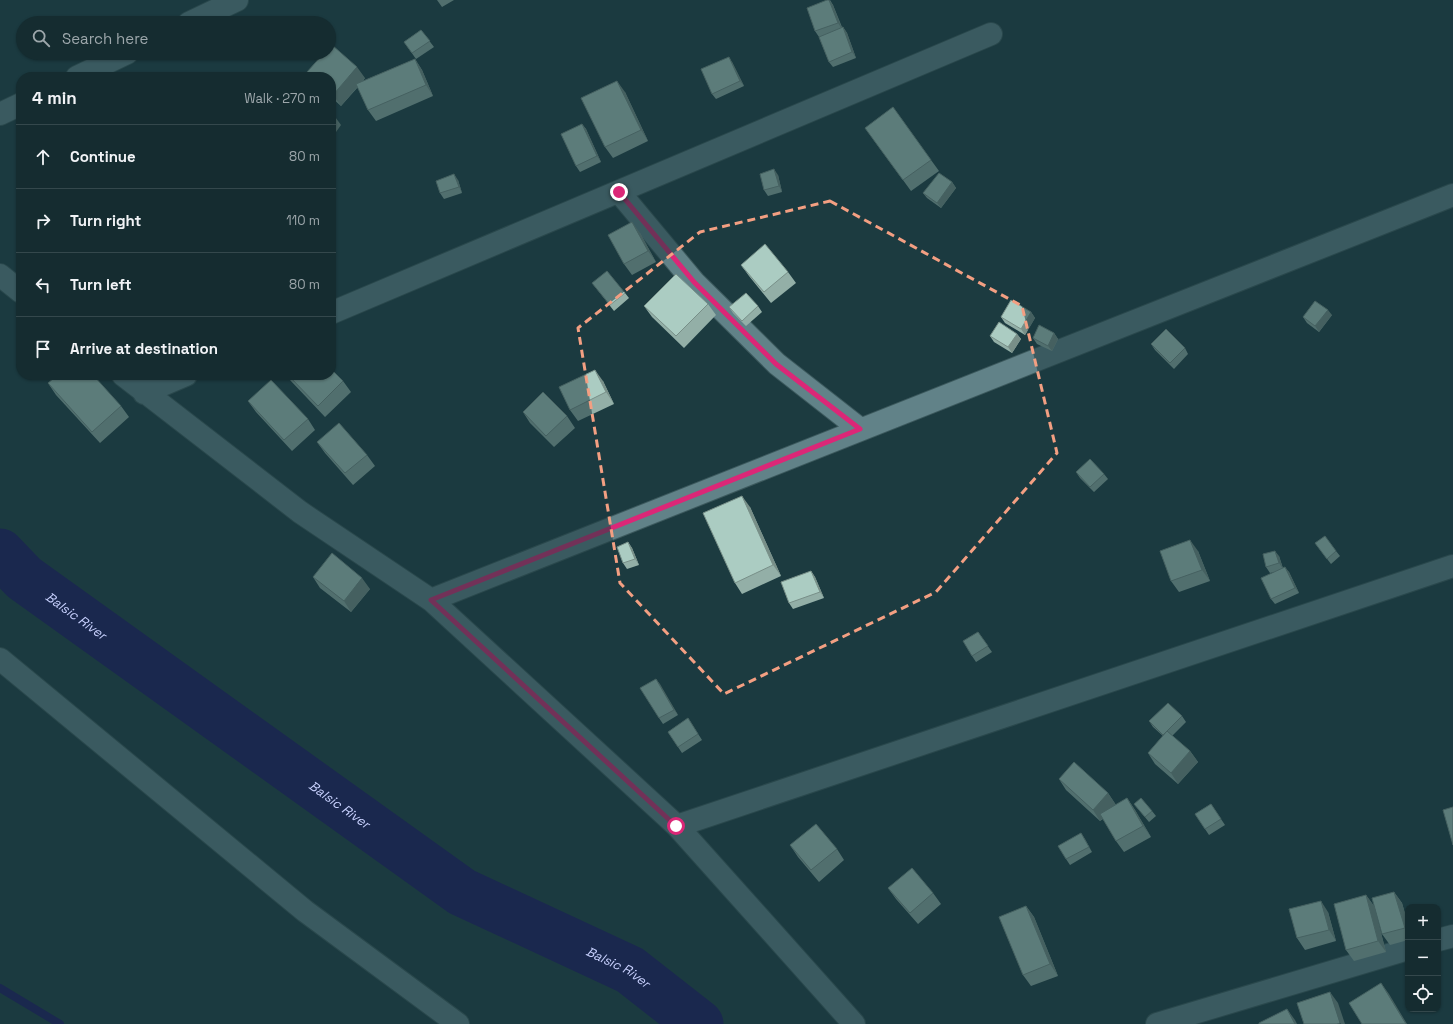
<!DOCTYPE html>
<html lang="en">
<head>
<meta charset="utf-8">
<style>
  :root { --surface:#152c30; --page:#1e3438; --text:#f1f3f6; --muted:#9da7ab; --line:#34484c }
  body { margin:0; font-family:"Space Grotesk",sans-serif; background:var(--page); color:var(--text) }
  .controls { position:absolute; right:12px; bottom:12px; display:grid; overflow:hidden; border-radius:8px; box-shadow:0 1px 3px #0004 }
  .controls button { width:36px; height:36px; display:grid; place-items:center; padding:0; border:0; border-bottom:1px solid var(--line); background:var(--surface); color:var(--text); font:20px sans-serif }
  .stop { position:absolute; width:12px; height:12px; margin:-9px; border:3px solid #db2777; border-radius:50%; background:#fff }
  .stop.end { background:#db2777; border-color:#fff; box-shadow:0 1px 4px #0008 }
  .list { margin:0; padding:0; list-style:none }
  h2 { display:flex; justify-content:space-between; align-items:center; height:52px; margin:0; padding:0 16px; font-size:17px }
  h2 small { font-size:13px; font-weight:400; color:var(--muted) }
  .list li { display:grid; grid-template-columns:26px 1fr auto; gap:12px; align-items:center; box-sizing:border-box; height:64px; padding:0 16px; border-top:1px solid var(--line) }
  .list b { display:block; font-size:15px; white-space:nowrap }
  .list em { font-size:13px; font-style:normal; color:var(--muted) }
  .icon { flex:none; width:22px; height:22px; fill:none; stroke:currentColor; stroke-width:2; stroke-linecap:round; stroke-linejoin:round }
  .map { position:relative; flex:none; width:1453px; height:1024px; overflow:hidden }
  .search { position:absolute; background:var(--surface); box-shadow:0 1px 3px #0004; left:16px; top:16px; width:320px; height:44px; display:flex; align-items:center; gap:10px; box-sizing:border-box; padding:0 14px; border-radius:22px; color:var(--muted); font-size:15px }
  .panel { position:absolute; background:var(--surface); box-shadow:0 1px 3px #0004; left:16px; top:72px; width:320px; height:308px; border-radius:16px }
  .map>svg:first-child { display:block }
</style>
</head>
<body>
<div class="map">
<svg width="1453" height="1024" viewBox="0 0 1453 1024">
  <rect width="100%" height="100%" fill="#1c3b40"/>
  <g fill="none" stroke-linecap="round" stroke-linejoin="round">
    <path stroke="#191360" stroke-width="8" d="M0,988L60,1024"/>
    <path stroke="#191360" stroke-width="49" id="s1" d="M0,553L24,578L462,892L630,970L699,1024"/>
    <defs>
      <path id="minor" d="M189,23L237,0
        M77,77L127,53
        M0,114L21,104
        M619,192L694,282L777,364L860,429
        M0,275L21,292
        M331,313L991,34
        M123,375L300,512L431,600L677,826L854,1024
        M144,393L186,375
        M431,600L1453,195
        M0,659L305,911L458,1024
        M677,826L1453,566
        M1438,940L1453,936
        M1157,1024L1408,949"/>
    </defs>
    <use href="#minor" stroke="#3c595d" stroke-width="24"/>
    <use href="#minor" stroke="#618288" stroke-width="22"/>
  </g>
  <path fill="#93afa7" d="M437,0H454L442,7Z
    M830,0L833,5L842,27H843L847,33L856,58L833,67L829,62L819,37L815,31Z
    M421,30L434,47L416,59L404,42Z
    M415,59L422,70L433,96L376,121L368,110L358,87L341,106L331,97V77H310L307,72L365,78L363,81Z
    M732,62L744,86L716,99L712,94Z
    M625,92L648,141L613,158L605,147Z
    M582,124L586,129L601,162L580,172L576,166Z
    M873,139L931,160L939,171L911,191Z
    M778,175L782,192L768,196L764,190Z
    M458,180L462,193L444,199L440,193Z
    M952,182L956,188L941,208L927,198L923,193Z
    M640,233L656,262L632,275L624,264Z
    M741,265L788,272L796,283L771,303L749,276Z
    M592,283L625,293L629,298L614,311Z
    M708,304L716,315L684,348L652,317L644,306Z
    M758,306L762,312L746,326L733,313L729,307Z
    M1031,312L1035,318L1025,335L1005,323L1001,317Z
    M1332,315L1319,332L1307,323L1303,317Z
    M1054,333L1058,339L1052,351L1037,344L1033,338Z
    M1017,334L1021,339L1012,353L994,342L990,336Z
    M1151,344L1185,348L1188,354L1174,369L1155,350Z
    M286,375H331L343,381L351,392L325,417L290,380Z
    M603,381L614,404L578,421L570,410Z
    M48,383L121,406L129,417L100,443L56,395Z
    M248,401L308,419L315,430L292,451L256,412Z
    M523,412L567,416L575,428L554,447L530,423Z
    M317,442L367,455L375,466L353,485L325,453Z
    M1076,472L1104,474L1108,479L1094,492L1080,478Z
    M750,507L781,576L742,594L735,583Z
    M628,542L632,548L639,565L627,569L623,563Z
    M1315,543L1336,551L1340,556L1331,564Z
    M1198,551L1210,581L1179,592L1171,581Z
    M1279,556L1283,568L1289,572L1299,593L1275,604L1271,599L1275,572L1270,573L1266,567Z
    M811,571L815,577L824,598L793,609L789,603Z
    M313,577L370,589L351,612L320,588Z
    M978,632L992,652L976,662L972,656Z
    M656,679L678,715L663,724L659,718Z
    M1182,716L1186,722L1172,736L1190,751L1198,762L1178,784L1155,764L1148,753L1163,736L1153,727L1149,721Z
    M688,718L702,740L682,753L668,732Z
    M1059,779L1108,793L1116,805L1115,806L1127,798L1135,810L1151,837L1124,852L1116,841L1103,819L1100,821L1066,790Z
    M1134,804L1152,811L1156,816L1149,822Z
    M1211,804L1225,825L1209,835L1195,814Z
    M1081,833L1092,852L1070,865L1066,859Z
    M790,845L837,849L844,860L819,882L798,857Z
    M888,888L933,893L941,904L918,924L896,899Z
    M1394,892L1402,903L1408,924V940L1390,945L1382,934Z
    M1366,895L1374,906L1386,952L1354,961L1346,950Z
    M1026,906L1034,917L1058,976L1031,986L1023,975Z
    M1328,912L1336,941L1305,950L1297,938Z"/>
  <path fill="#788f88" d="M829,0L833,5L842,29L838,23Z
    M843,27L847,33L856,58L852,52Z
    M729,57L732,62L744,86L740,81Z
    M415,59L422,70L433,96L426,85Z
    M357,67L365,78L341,106L333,95Z
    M617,81L625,92L648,141L641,130Z
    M333,114L341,125L331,139V117Z
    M582,124L586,129L601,162L597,156Z
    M774,169L778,175L782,192L779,186Z
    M454,174L458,180L462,193L459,187Z
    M952,182L956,188L941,208L937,203Z
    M632,222L640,233L656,262L648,251Z
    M1328,310L1332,315L1319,332L1315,326Z
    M1031,312L1035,318L1025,335L1021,329Z
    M1054,333L1058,339L1052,351L1048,346Z
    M1017,334L1021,339L1012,353L1008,347Z
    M595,370L603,381L614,404L606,392Z
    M742,496L750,507L781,576L773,565Z
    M1190,540L1198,551L1210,581L1202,570Z
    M628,542L632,548L639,565L635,559Z
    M1275,551L1279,556L1283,569L1279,563Z
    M1285,567L1289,572L1299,593L1295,588Z
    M811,571L815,577L824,598L820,592Z
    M362,578L370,589L351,612L344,601Z
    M656,679L660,684L678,715L674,710Z
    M1190,751L1198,762L1178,784L1171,773Z
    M1108,793L1116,805L1100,821L1093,810Z
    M1127,798L1135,810L1151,837L1143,826Z
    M1081,833L1085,839L1092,852L1089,847Z
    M1394,892L1402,903L1408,924V933L1405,928Z
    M1366,895L1374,906L1386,952L1378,941Z
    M1321,901L1328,912L1336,941L1329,930Z
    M1026,906L1034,917L1058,976L1050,964Z
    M1381,983L1389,994L1407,1024H1406Z
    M1330,992L1338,1003L1345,1024H1341L1340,1023Z
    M1287,1009L1295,1020L1297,1024H1295Z"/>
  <path fill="#abccc2" stroke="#788f88" d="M827,0H829L838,23L815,31L807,8Z
    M843,27L852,52L829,62L819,37Z
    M421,30L430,41L412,53L404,42Z
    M332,45L357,67L333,95L331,93V77H313L307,72L324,53H329V48Z
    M729,57L740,81L712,94L701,69Z
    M415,59L426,85L368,110L356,84Z
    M617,81L641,130L605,147L581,98Z
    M893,107L931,160L903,180L865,128Z
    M331,113L333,114L331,117Z
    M582,124L597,156L576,166L561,134Z
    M774,169L779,186L764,190L760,174Z
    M939,173L952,182L937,203L923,193Z
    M454,174L459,187L440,193L436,181Z
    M632,222L648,251L624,264L608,235Z
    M765,244L788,272L764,292L741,265Z
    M607,271L625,293L610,305L592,283Z
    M676,274L708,304L676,336L644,306Z
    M746,293L758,306L742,321L729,307Z
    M1011,300L1031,312L1021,329L1001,317Z
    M1315,301L1328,310L1315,326L1303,317Z
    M999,322L1017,334L1008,347L990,336Z
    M1039,325L1054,333L1048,346L1033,338Z
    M1166,329L1185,348L1170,363L1151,344Z
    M331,369L343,381L318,406L288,375H331Z
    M595,370L606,392L570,410L559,387Z
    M58,375H93L121,406L92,432L48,383Z
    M271,380L308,419L284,440L248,401Z
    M543,392L567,416L546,436L523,412Z
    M339,423L367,455L345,473L317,442Z
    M1090,459L1104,474L1090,487L1076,472Z
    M742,496L773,565L735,583L703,513Z
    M1325,536L1336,551L1327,559L1315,543Z
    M1190,540L1202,570L1171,581L1160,551Z
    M628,542L635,559L623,563L617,547Z
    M1275,551L1279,563L1266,567L1263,554Z
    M332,553L362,578L344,601L313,577Z
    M1285,567L1295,588L1271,599L1261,578Z
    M811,571L820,592L789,603L781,582Z
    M978,632L988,646L972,656L963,641Z
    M656,679L674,710L659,718L640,688Z
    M1168,703L1182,716L1163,735L1149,721Z
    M688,718L698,734L678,747L668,732Z
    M1167,731L1190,751L1171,773L1148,753Z
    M1074,762L1108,793L1093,810L1059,779Z
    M1127,798L1143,826L1116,841L1100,814Z
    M1141,798L1152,811L1145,817L1134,804Z
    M1211,804L1221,819L1205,829L1195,814Z
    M1453,807V845L1443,810Z
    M816,824L837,849L811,870L790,845Z
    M1081,833L1089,847L1066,859L1058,846Z
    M912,868L933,893L910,913L888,888Z
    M1394,892L1405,928L1382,934L1372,898Z
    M1366,895L1378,941L1346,950L1334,904Z
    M1321,901L1329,930L1297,938L1289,909Z
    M1026,906L1050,964L1023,975L999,917Z
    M1381,983L1406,1024H1362L1349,1003Z
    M1330,992L1340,1023L1337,1024H1304L1297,1003Z
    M1287,1009L1295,1024H1259V1023Z"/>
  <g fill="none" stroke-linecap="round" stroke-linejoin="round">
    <path stroke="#db2777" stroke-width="5" d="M619,192L694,282L776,364L860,429L431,600L676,826"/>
  </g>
  <path d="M0 0H1453V1024H0ZM830,201L1022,306L1057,453L936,592L724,694L620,583L578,328L700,232Z" fill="#1c3b40" fill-opacity=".55" fill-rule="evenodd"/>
  <path fill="none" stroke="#f39f82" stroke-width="3" stroke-dasharray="8 5" stroke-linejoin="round" d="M830,201L1022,306L1057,453L936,592L724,694L620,583L578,328L700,232Z"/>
  <g text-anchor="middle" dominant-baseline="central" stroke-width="4" stroke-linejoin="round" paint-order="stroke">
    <g font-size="13" font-style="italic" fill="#c7d0fd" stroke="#113136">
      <text stroke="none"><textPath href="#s1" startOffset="99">Balsic River</textPath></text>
      <text stroke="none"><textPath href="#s1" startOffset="423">Balsic River</textPath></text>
      <text stroke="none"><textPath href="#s1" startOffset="747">Balsic River</textPath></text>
    </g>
  </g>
</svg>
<div class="controls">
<button>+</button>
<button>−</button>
<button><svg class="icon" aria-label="locate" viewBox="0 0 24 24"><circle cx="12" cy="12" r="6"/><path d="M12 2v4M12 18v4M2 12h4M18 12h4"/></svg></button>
</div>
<div class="stop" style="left:676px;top:826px"></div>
<div class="stop end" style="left:619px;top:192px"></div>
<div class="search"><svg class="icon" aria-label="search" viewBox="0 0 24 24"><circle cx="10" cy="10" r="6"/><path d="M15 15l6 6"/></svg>Search here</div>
<section class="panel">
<h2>4 min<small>Walk · 270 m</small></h2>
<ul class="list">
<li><svg class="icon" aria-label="ahead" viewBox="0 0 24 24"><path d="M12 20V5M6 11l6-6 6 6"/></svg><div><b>Continue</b></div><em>80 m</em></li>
<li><svg class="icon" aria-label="right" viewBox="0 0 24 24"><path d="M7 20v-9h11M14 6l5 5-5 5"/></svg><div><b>Turn right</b></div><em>110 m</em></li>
<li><svg class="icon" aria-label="left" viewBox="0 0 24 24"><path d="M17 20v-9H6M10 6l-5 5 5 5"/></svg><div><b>Turn left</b></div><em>80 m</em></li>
<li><svg class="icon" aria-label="arrive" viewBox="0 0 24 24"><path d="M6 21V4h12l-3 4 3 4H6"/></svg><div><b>Arrive at destination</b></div></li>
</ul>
</section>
</div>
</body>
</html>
